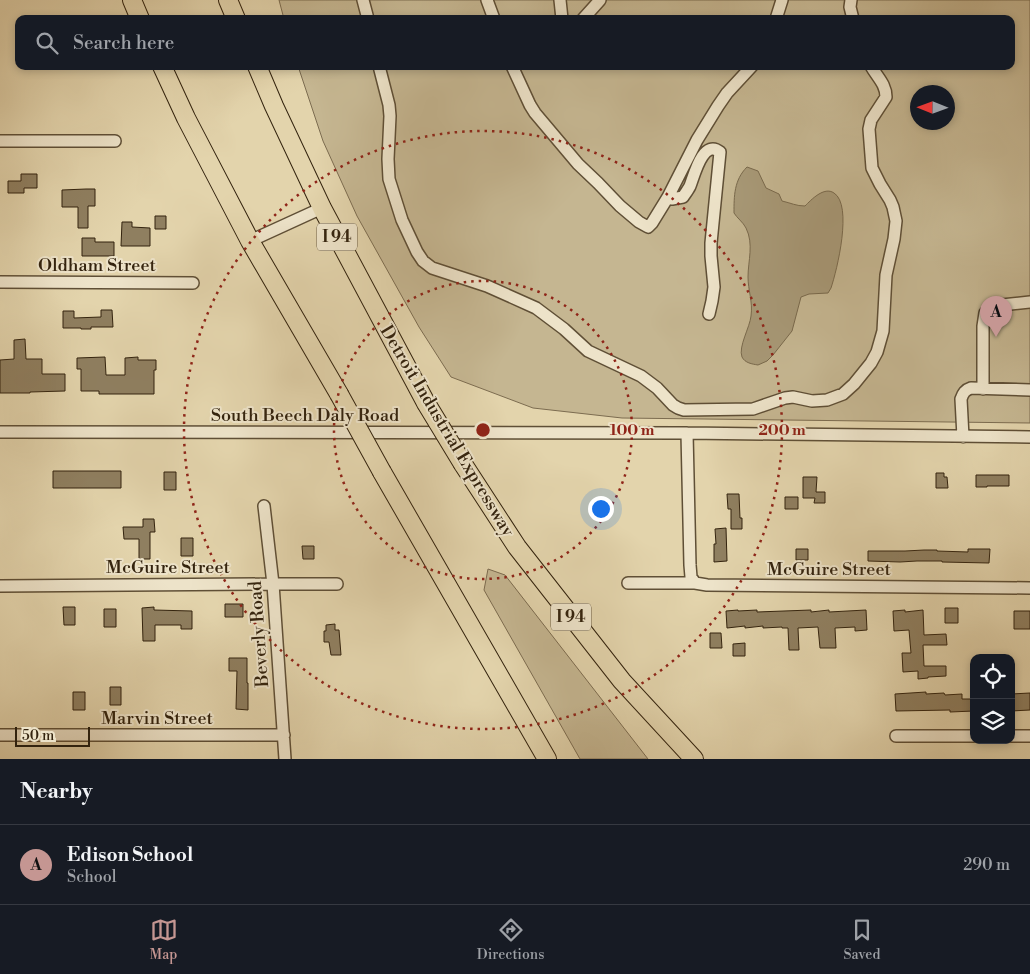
<!DOCTYPE html>
<html lang="en">
<head>
<meta charset="utf-8">
<style>
  :root { --surface:#171b24; --page:#242831; --text:#f1f3f6; --muted:#9ea1a6; --line:#363941; --accent:#c59692 }
  body { margin:0; font-family:"Libre Bodoni",serif; background:var(--page); color:var(--text) }
  .controls { position:absolute; right:15px; bottom:15px; display:grid; overflow:hidden; border-radius:10px; box-shadow:0 2px 8px #0003 }
  .controls button { width:45px; height:45px; display:grid; place-items:center; padding:0; border:0; border-bottom:1px solid var(--line); background:var(--surface); color:var(--text); font:25px sans-serif }
  .compass { position:absolute; left:910px; top:85px; width:45px; height:45px; border-radius:50%; background:var(--surface); box-shadow:0 2px 8px #0003; rotate:271deg }
  .scale { position:absolute; left:15px; bottom:12px; width:75px; box-sizing:border-box; padding-left:5px; border:2px solid #33230e; border-top:0; font-size:14px; line-height:18px; white-space:nowrap; color:#33230e; -webkit-text-stroke:4px #ede3c9; paint-order:stroke }
  .you { position:absolute; left:600px; top:508px; width:18px; height:18px; margin:-12px; border:4px solid #fff; border-radius:50%; background:#1a73e8; box-shadow:0 0 0 8px #1a73e833 }
  .badge { display:grid; place-items:center; width:32px; height:32px; border-radius:50%; background:var(--accent); color:#111; font-size:16px; font-weight:700 }
  .pin { position:absolute; translate:-50% -41px; filter:drop-shadow(0 1px 2px #0008) }
  .pin::after { content:''; position:absolute; top:26px; width:18px; height:15px; background:inherit; clip-path:polygon(0 0,100% 0,50% 100%) }
  .list { margin:0; padding:0; list-style:none }
  h2 { display:flex; justify-content:space-between; align-items:center; height:65px; margin:0; padding:0 20px; font-size:21px }
  h2 small { font-size:16px; font-weight:400; color:var(--muted) }
  .list li { display:grid; grid-template-columns:32px 1fr auto; gap:15px; align-items:center; box-sizing:border-box; height:80px; padding:0 20px; border-top:1px solid var(--line) }
  .list b { display:block; font-size:19px; white-space:nowrap }
  .list p { margin:0; font-size:16px; white-space:nowrap; color:var(--muted) }
  .list em { font-size:16px; font-style:normal; color:var(--muted) }
  .icon { flex:none; width:28px; height:28px; fill:none; stroke:currentColor; stroke-width:2; stroke-linecap:round; stroke-linejoin:round }
  .map { position:relative; flex:none; width:1030px; height:759px; overflow:hidden }
  .search { position:absolute; background:var(--surface); box-shadow:0 2px 8px #0003; left:15px; right:15px; top:15px; height:55px; display:flex; align-items:center; gap:12px; box-sizing:border-box; padding:0 18px; border-radius:10px; color:var(--muted); font-size:19px }
  .sheet { height:145px; background:var(--surface) }
  nav { display:flex; justify-content:space-around; align-items:center; box-sizing:border-box; height:70px; border-top:1px solid var(--line); background:var(--surface); font-size:14px; color:var(--muted) }
  nav a { display:grid; justify-items:center; gap:2px }
  nav .on { color:var(--accent) }
  .map>svg:first-child { display:block }
</style>
</head>
<body>
<div class="map">
<svg width="1030" height="759" viewBox="0 0 1030 759">
  <rect width="100%" height="100%" fill="#e3d4ac"/>
  <filter id="stains"><feTurbulence type="fractalNoise" baseFrequency=".004" numOctaves="4"/><feColorMatrix values="0 0 0 0 .2 0 0 0 0 .09 0 0 0 0 .02 0 0 0 .5 -.17"/></filter>
  <radialGradient id="worn" r=".72"><stop offset=".6" stop-color="#630" stop-opacity="0"/><stop offset="1" stop-color="#630" stop-opacity=".3"/></radialGradient>
  <path fill="#c5b691" stroke="#7c6c50" fill-rule="evenodd" d="M279,0H1030V423L622,418L533,408L451,377L419,327L357,216L323,141L298,66H1011V19H284ZM918,92H948V122H918Z
    M488,569L505,575L648,759H580L484,590Z"/>
  <path fill="#a79876" stroke="#79694c" d="M747,167L758,171L766,188L779,194L782,201C791,203 796,206 805,206C811,200 824,186 834,193C853,205 837,270 831,288L828,293L809,294L801,297L792,331L773,355L767,361L758,365C752,364 745,363 742,357C738,347 750,327 751,316C753,302 748,290 748,277C748,261 754,244 746,228C743,222 737,218 734,213C734,196 734,180 747,167Z"/>
  <path fill="#8f7f60" stroke="#33230e" d="M21,174H37V188H24V193H8V181H21Z
    M86,189H95V206H88V228H78V207H62V190Z
    M155,216H166V229H155Z
    M122,222H132V227L150,228V246H121Z
    M82,238H95V242H114V256H82Z
    M101,310H112L113,327H91V329H81V328H63V311H74V318L101,317Z
    M25,339L26,359H42V374H65V391L30,392V393H0V360L14,359V340Z
    M105,357L106,375H125V358L138,357V360H156V370H154V394H99V391H81V369H77V358Z
    M53,471H121V488H53Z
    M164,472H176V490H164Z
    M936,473H944V477H947L948,488H936Z
    M976,475H1009V486H987V487H976Z
    M803,477H817L816,492H825V503H814L815,498H803Z
    M727,494H739L740,518H742V529H731V509H728Z
    M785,497H798V509H785Z
    M143,519H154L155,532H150V559H139V539H124L123,527H143Z
    M726,528L727,561L714,562V544H716L715,529Z
    M181,538H193V556H181Z
    M302,546H314V559H303Z
    M796,549H808V560H796Z
    M968,549H990L989,563L942,562V561H917L900,562L868,561V551H905L924,550H937V551L968,552Z
    M225,604H243V617H225Z
    M63,607H75V625H64Z
    M154,607V610L192,611V629H181V625H155V641H143L142,608Z
    M945,608H958V623H945Z
    M104,609H116V627H104Z
    M738,610V611L757,610V612L811,610V612L829,610V612L866,610L867,630L855,631V627L835,628L836,648H820L818,627L798,628L799,650H789L788,628H782V627L763,628V626L745,628V626L727,628L726,611Z
    M905,610V612L923,610L924,635L946,634L947,645H923L924,666H946V676L928,677V678L918,679V671L903,672L902,653H911L909,630L894,631L893,611Z
    M1014,611H1030V629H1014Z
    M335,624V630H339L341,655H331L329,642H324V631H326V625Z
    M710,633H721L722,648H710Z
    M745,643V656H733V644Z
    M229,658H247V683H248V710L236,709L237,671H229Z
    M110,687H121V705H110Z
    M73,692H85V710H73Z
    M926,692V694L944,693L945,695L962,694V699H974V711L950,712V710L896,711L895,694Z
    M1030,693V710L1011,711V694Z"/>
  <g fill="none" stroke-linecap="round" stroke-linejoin="round">
    <defs>
      <path id="minor" d="M363,0L368,19
        M487,0L494,19
        M560,0L562,19
        M851,0L850,7L853,19
        M583,19L600,0
        M776,19L782,0
        M379,66L389,105L390,116L388,159L389,179L402,220L417,252L423,261L432,268L487,286L536,308L564,329L588,351L641,376L657,388L673,405L678,408L684,410L753,409L785,398L793,397L812,401L827,400L843,394L854,384L871,363L877,352L883,331L886,275L894,239L896,221L893,207L890,200L880,184L872,168L869,129L871,120L886,97C886,84 877,77 871,66
        M512,66L530,105L535,113L578,164L598,183L620,206L639,222L648,227L652,223L668,197
        M0,141H115
        M250,241L322,208
        M0,282L193,283
        M709,314L712,301L714,287L711,256V243L720,152C703,138 694,176 690,186C688,190 685,194 683,197L672,199L668,197L697,140L718,106L727,93L752,66
        M983,389V326L985,313L992,306L1030,302
        M0,432L687,433L1030,437
        M687,433L690,565L691,577L695,583
        M963,437L961,399C963,393 965,390 971,388L1030,390
        M264,506L273,584L285,759
        M628,583H695L707,585L1030,588
        M0,586L273,584H337
        M0,735H284
        M896,736H974
        M1011,736H1030"/>
      <path id="highway" d="M132,0L140,19
        M228,0L236,19
        M162,66L186,118L250,241L339,394
        M257,66L274,106L322,208L426,403
        M463,464L517,547L622,681L694,759
        M382,472L547,759"/>
    </defs>
    <use href="#minor" stroke="#5f4f36" stroke-width="14"/>
    <use href="#highway" stroke="#33230e" stroke-width="20"/>
    <use href="#minor" stroke="#ede3c9" stroke-width="11"/>
    <use href="#highway" stroke="#e3d4ac" stroke-width="18"/>
    <defs>
      <path id="highway-bridge" d="M339,394L382,472
        M426,403L463,464"/>
    </defs>
    <use href="#highway-bridge" stroke="#33230e" stroke-width="20" stroke-linecap="butt"/>
    <use href="#highway-bridge" stroke="#e3d4ac" stroke-width="18"/>
  </g>
  <g fill="none" stroke="#8f2418" stroke-width="2.5" stroke-dasharray="2.5 5">
    <circle cx="483" cy="430" r="149"/>
    <circle cx="483" cy="430" r="299"/>
  </g>
  <g text-anchor="middle" dominant-baseline="central" stroke-width="4" stroke-linejoin="round" paint-order="stroke">
    <g fill="#ede3c9" stroke="#6b5d46" stroke-width="1">
      <rect x="317" y="223.5" width="40" height="27" rx="4"/>
      <rect x="551" y="603.5" width="40" height="27" rx="4"/>
    </g>
    <g font-size="16" font-weight="bold" fill="#33230e">
      <text x="337" y="237">I 94</text>
      <text x="571" y="617">I 94</text>
    </g>
    <g font-size="18" fill="#33230e" stroke="#ede3c9">
      <text x="97" y="265">Oldham Street</text>
      <text x="305" y="415">South Beech Daly Road</text>
      <text transform="translate(447 431) rotate(59)">Detroit Industrial Expressway</text>
      <text x="168" y="567">McGuire Street</text>
      <text x="829" y="569">McGuire Street</text>
      <text transform="translate(259 634) rotate(-94)">Beverly Road</text>
      <text x="157" y="718">Marvin Street</text>
    </g>
  </g>
  <circle cx="483" cy="430" r="8" fill="#8f2418" stroke="#ede3c9" stroke-width="2.5"/>
  <g font-size="15" text-anchor="middle" font-weight="bold" fill="#8f2418" stroke="#ede3c9" stroke-width="4" stroke-linejoin="round" paint-order="stroke">
    <text x="632" y="435">100 m</text>
    <text x="782" y="435">200 m</text>
  </g>
  <rect width="100%" height="100%" filter="url(#stains)"/>
  <rect width="100%" height="100%" fill="url(#worn)"/>
</svg>
<div class="controls">
<button><svg class="icon" aria-label="locate" viewBox="0 0 24 24"><circle cx="12" cy="12" r="6"/><path d="M12 2v4M12 18v4M2 12h4M18 12h4"/></svg></button>
<button><svg class="icon" aria-label="layers" viewBox="0 0 24 24"><path d="M12 4l9 5-9 5-9-5zM3 14l9 5 9-5"/></svg></button>
</div>
<svg class="compass" viewBox="-18 -18 36 36"><path d="M0-13l5 13h-10z" fill="#e53935"/><path d="M0 13l5-13h-10z" fill="#9ea1a6"/></svg>
<div class="scale">50 m</div>
<div class="you"></div>
<div class="pin badge" style="left:996px;top:337px">A</div>
<div class="search"><svg class="icon" aria-label="search" viewBox="0 0 24 24"><circle cx="10" cy="10" r="6"/><path d="M15 15l6 6"/></svg>Search here</div>
</div>
<section class="sheet">
<h2>Nearby<small></small></h2>
<ul class="list">
<li><span class="badge">A</span><div><b>Edison School</b><p>School</p></div><em>290 m</em></li>
</ul>
</section>
<nav>
<a class="on"><svg class="icon" aria-label="map" viewBox="0 0 24 24"><path d="M3 6l6-2 6 2 6-2v14l-6 2-6-2-6 2zM9 4v14M15 6v14"/></svg>Map</a>
<a><svg class="icon" aria-label="directions" viewBox="0 0 24 24"><path d="M12 3l9 9-9 9-9-9zM9 14v-3h6M13 9l2 2-2 2"/></svg>Directions</a>
<a><svg class="icon" aria-label="saved" viewBox="0 0 24 24"><path d="M7 4h10v16l-5-4-5 4z"/></svg>Saved</a>
</nav>
</body>
</html>
